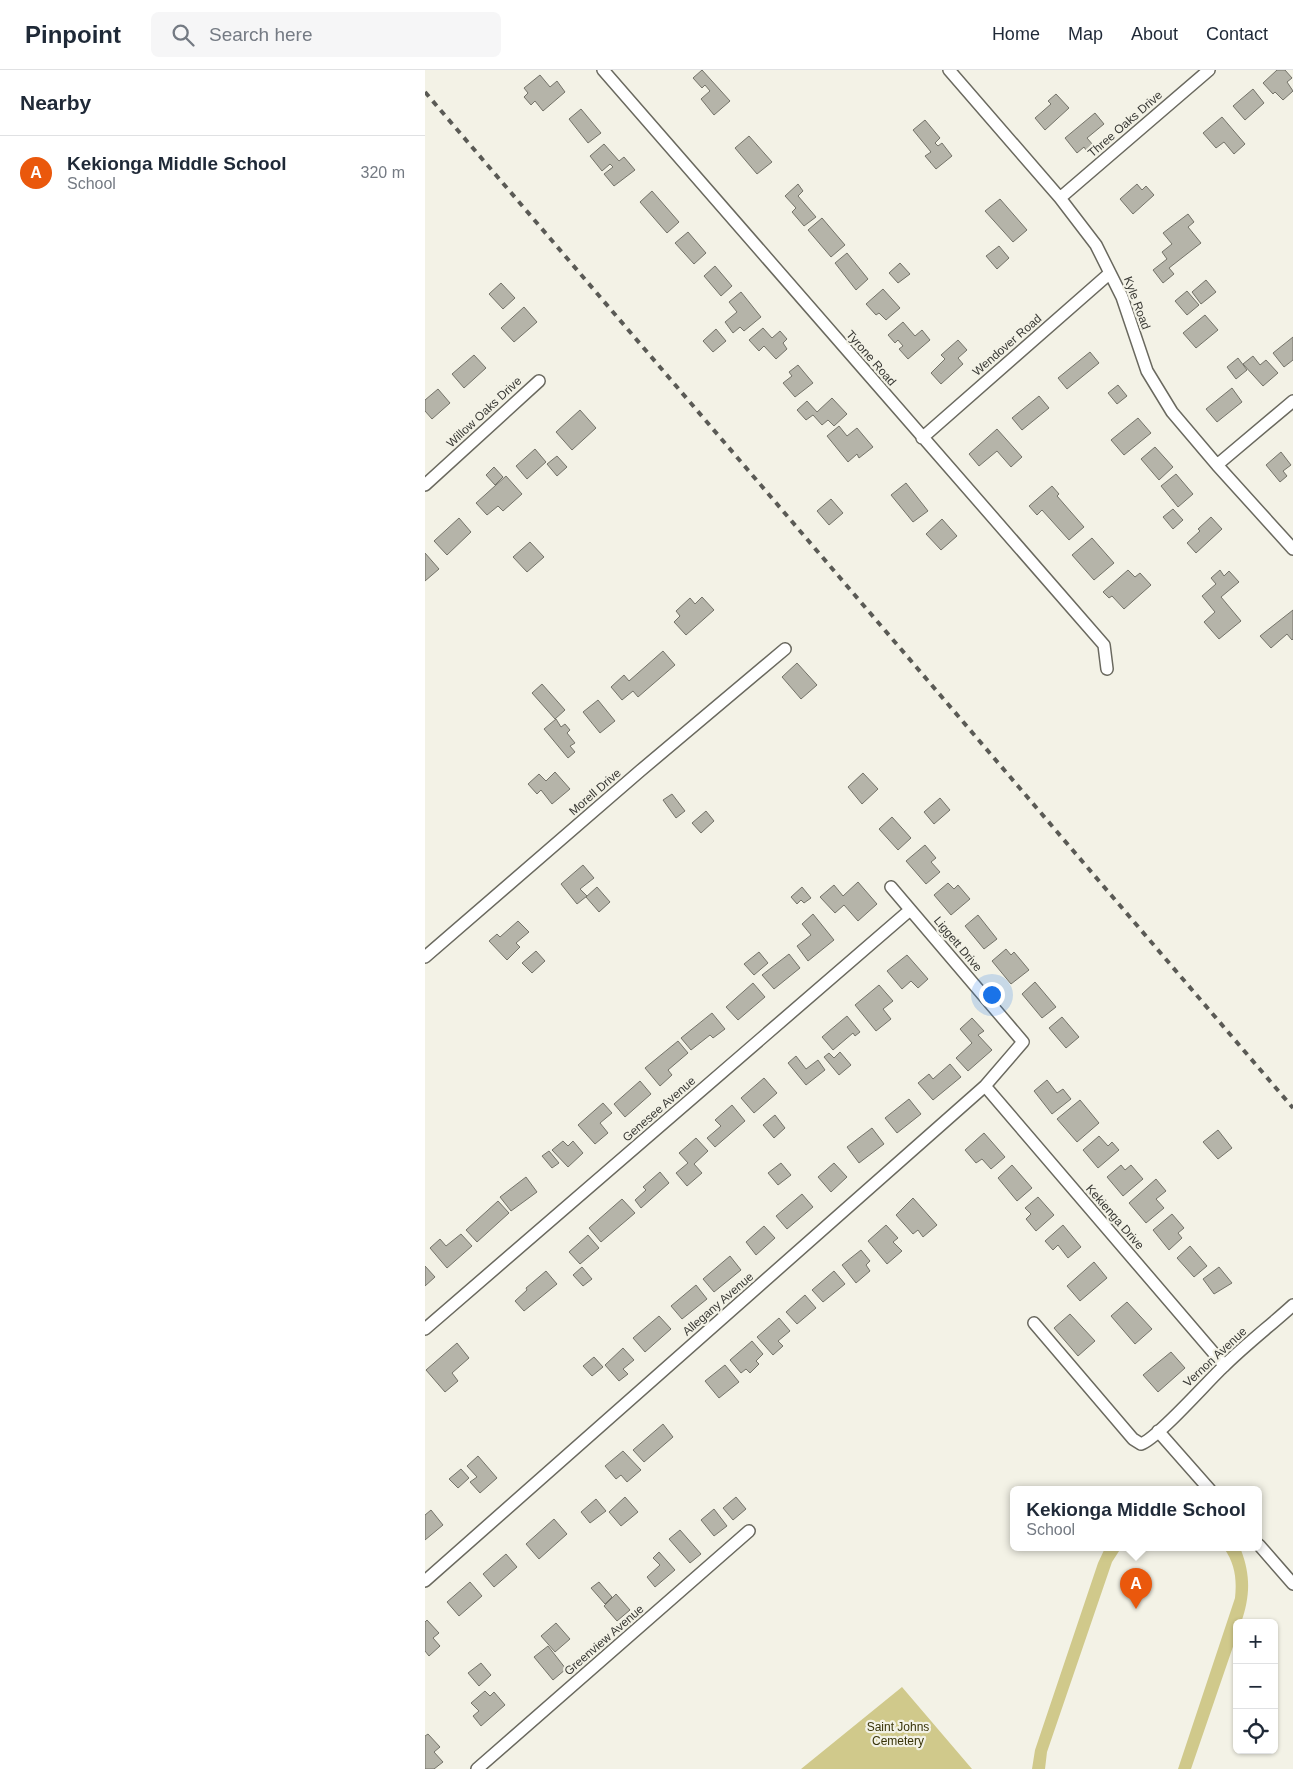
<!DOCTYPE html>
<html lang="en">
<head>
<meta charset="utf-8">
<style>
  :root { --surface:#fff; --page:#f6f6f7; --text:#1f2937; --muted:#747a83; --line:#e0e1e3; --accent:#ea580c }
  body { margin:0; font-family:Helvetica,sans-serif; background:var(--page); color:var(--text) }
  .controls { position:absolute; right:15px; bottom:15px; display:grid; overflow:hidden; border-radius:8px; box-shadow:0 1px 4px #0004 }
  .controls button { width:45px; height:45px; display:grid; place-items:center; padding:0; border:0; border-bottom:1px solid var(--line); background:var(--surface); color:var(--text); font:25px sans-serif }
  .you { position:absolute; left:566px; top:924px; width:18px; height:18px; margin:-12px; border:4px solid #fff; border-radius:50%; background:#1a73e8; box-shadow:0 0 0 8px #1a73e833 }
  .badge { display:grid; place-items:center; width:32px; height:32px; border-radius:50%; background:var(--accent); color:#fff; font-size:16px; font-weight:700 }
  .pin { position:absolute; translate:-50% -41px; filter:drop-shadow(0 1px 2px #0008) }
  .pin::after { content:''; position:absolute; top:26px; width:18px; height:15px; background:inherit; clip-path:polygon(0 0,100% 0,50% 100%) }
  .popup { position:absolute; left:585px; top:1416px; width:252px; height:65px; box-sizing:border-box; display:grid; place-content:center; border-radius:8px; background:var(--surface); filter:drop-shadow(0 1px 4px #0005); font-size:16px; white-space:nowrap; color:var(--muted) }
  .popup b { font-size:19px; color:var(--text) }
  .popup::after { content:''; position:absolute; left:50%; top:100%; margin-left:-10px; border:10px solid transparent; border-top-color:var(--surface) }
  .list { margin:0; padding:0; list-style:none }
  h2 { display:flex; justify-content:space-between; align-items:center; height:65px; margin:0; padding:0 20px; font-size:21px }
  h2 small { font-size:16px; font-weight:400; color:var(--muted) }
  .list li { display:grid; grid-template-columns:32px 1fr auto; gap:15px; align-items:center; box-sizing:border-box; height:75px; padding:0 20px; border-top:1px solid var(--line) }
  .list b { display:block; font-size:19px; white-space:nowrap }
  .list p { margin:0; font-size:16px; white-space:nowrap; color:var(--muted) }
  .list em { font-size:16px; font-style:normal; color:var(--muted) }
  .icon { flex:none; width:28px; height:28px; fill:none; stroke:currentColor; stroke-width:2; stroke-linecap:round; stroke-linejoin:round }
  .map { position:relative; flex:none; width:868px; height:1699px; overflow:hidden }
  header { display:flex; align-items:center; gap:30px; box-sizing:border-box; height:70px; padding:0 25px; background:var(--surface); border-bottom:1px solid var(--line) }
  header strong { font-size:24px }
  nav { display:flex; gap:28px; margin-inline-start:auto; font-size:18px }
  .search { width:350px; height:45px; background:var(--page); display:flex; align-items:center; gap:12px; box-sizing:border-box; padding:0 18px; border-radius:8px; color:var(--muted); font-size:19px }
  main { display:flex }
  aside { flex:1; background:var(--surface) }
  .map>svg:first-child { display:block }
</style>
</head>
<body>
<header>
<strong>Pinpoint</strong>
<div class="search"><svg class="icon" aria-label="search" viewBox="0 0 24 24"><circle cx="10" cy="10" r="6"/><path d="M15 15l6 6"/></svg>Search here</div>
<nav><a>Home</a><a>Map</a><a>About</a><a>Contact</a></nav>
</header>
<main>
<aside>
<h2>Nearby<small></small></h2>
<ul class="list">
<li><span class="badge">A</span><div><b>Kekionga Middle School</b><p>School</p></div><em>320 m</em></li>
</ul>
</aside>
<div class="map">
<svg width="868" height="1699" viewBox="0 0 868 1699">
  <rect width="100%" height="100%" fill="#f3f2e6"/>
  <path fill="#d0c98b" d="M680,1478H696L687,1492L622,1682L620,1699H607L610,1680L673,1493Z
    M799,1478H814L816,1480C826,1506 825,1527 816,1553H812V1565L766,1699H753L810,1528C812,1509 810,1494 799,1478Z
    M477,1617L547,1699H376Z"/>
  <path fill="#b5b4a9" stroke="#747369" d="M277,0L305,31L289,45L276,29L285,21L280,15L277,18L268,8Z
    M852,0H860L867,8L862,12L868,21L858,30L850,22L848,24L838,13Z
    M115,5L125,17L132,11L140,22L118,41L110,31L106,35L99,27L103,23L99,18Z
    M828,19L839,33L820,50L808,36Z
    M631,24L644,38L620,60L610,48L626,34L623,31Z
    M156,39L176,63L163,73L144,49Z
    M670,43L679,54L662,68L668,75L661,80L659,77L652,83L640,68Z
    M797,47L820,74L809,84L799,72L791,78L778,63Z
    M500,50L515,68L510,73L513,76L517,73L527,86L511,99L500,86L506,82L488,60Z
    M324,66L347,92L332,104L310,78Z
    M179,74L194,91L199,87L210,100L189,116L179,104L188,97L185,94L177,101L165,86Z
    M373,114L378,121L373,126L391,147L379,156L367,142L371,138L360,126Z
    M712,114L717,120L721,116L729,125L708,144L695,129Z
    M227,121L254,152L242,163L215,132Z
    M575,129L602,160L588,172L560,141Z
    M763,144L769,152L763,157L776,173L744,198L749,204L738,213L728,200L742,189L737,182L747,174L738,163Z
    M397,148L420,175L406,187L383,160Z
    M263,162L281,183L269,194L250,173Z
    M574,176L584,188L572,199L561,186Z
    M422,183L443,209L431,220L410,193Z
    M475,193L485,204L473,213L464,203Z
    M290,196L307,216L296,226L279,206Z
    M781,210L791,222L776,234L767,222Z
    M76,213L90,228L78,239L64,224Z
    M458,219L475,238L461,250L454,243L451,245L441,234Z
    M762,221L774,235L762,245L750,231Z
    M316,222L336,247L319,261L315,257L308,263L300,252L312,242L304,232Z
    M99,237L112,252L89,272L76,258Z
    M780,245L793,260L771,278L758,263Z
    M478,252L490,266L497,260L505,270L483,289L474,279L478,276L473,270L470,273L463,265Z
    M338,258L347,268L355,261L362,269L358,273L362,279L351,289L339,276L334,281L324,270Z
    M291,259L301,271L288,282L278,271Z
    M868,267V290L859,297L848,283Z
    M533,270L542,280L533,288L538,294L516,314L506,303L520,289L516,285Z
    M665,282L674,293L642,319L633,308Z
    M49,285L61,298L39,318L27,304Z
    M828,286L835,295L841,290L853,303L838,316L818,294Z
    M813,288L822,300L811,309L802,297Z
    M373,295L388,313L370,327L358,313L367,306L364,302Z
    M693,315L702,326L692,334L683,323Z
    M807,318L817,332L792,352L781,339Z
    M13,319L25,333L7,349L0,341V330Z
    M614,326L624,338L597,360L587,348Z
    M407,328L422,344L409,356L403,350L397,355L388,345L381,350L372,340L382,331L392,342Z
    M155,340L171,358L147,380L131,362Z
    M713,348L726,363L699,385L686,370Z
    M414,356L422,366L432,358L448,377L434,388L432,384L423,392L402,366Z
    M572,359L597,387L586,397L572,381L554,396L544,384Z
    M730,377L748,397L734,410L716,389Z
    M110,379L121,392L102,409L91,396Z
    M856,382L866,395L858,401L862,406L855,412L841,395Z
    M132,386L142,397L132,406L122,394Z
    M69,397L78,407L70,415L61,405Z
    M751,404L768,424L753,437L736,416Z
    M81,406L97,424L78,441L73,436L62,445L51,433Z
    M481,413L503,441L488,452L466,425Z
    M627,416L634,424L632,426L659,457L644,470L617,440L612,445L604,436Z
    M406,429L418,443L404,455L392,441Z
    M748,439L758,450L748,459L738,447Z
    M786,447L797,459L771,483L762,473L775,461L773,459Z
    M34,448L46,462L22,485L9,471Z
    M517,449L532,466L516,480L501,464Z
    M667,468L689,493L669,510L647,485Z
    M105,472L119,487L102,502L88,487Z
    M0,483L14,499L0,511Z
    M703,500L710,507L715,503L726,515L699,539L687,526L684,528L678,522Z
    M795,500L799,506L804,501L814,512L796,527L816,551L794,569L779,552L790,542L777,526L791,514L786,508Z
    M277,527L289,540L261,565L249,552L255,546L251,541L265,528L270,534Z
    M868,540V569L867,570L862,564L846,578L835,566Z
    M238,581L250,595L213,627L208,621L197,630L186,617L199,605L204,611Z
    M372,593L392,615L376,629L357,607Z
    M117,614L140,640L130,649L107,623Z
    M173,630L190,651L175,663L158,642Z
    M131,649L136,657L140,654L145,660L142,663L150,673L145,676L150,682L143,688L119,659Z
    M130,702L145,719L127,734L116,720L112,724L103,714L114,704L121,711Z
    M438,703L453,719L437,734L423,717Z
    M247,724L260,741L251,748L238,730Z
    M515,728L525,740L509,754L499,742Z
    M281,741L289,751L276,763L267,753Z
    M467,747L486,768L473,780L454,759Z
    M500,775L511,788L506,792L515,802L501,814L481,791Z
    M158,795L169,808L155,819L162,826L152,834L136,814Z
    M433,812L452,834L433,851L419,835L410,843L395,827L409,815L418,826Z
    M523,813L529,819L533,815L545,829L526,845L509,825Z
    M172,817L185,832L174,842L161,827Z
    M377,817L386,828L379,833L376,830L372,834L366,827Z
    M388,844L409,870L383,891L372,876L386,865L377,854Z
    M553,845L572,869L559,879L540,856Z
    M93,851L104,862L91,873L95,877L82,890L64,871L72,864L75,867Z
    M581,879L586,885L589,882L604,900L586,914L567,891Z
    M111,881L120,891L107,903L97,893Z
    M334,882L343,893L329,905L319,894Z
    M364,884L375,898L349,919L337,905Z
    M482,885L503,909L493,918L486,911L477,919L462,901Z
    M610,912L631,937L617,948L597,924Z
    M328,913L340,927L313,950L301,937Z
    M454,915L468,931L458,939L466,949L451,961L430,935Z
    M287,943L300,959L288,968L285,965L266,980L256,968Z
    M422,946L435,962L430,966L428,963L408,980L397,967Z
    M637,947L654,967L641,978L624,958Z
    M547,948L559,961L553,965L567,980L543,1001L531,988L547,973L535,959Z
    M253,971L263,983L243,1000L247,1005L235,1016L220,998Z
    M415,982L426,995L414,1005L399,987L404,983L409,988Z
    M371,986L381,999L393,990L400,1000L381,1015L363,993Z
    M525,994L536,1007L508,1030L493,1013L504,1004L508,1009Z
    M339,1008L352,1023L329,1043L316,1028Z
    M622,1010L632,1023L638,1019L646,1029L627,1044L609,1021Z
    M215,1011L226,1024L200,1047L189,1034Z
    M484,1029L496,1044L472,1063L460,1048Z
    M655,1030L674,1053L652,1072L632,1049Z
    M178,1033L187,1043L175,1053L183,1063L170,1074L153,1055Z
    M307,1035L320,1051L290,1077L282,1068L296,1056L290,1050Z
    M350,1045L360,1058L349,1068L338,1055Z
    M447,1058L459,1074L434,1093L422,1077Z
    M793,1060L807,1078L793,1089L778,1072Z
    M559,1063L580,1087L566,1099L557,1089L551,1093L540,1080Z
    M674,1066L683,1076L687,1072L694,1080L673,1098L658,1080Z
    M271,1068L283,1081L269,1094L277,1103L262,1116L251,1103L263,1093L254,1083Z
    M138,1071L143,1076L148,1071L158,1083L143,1097L127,1080Z
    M124,1081L134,1093L127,1098L117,1086Z
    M356,1093L366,1105L353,1115L343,1103Z
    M409,1093L422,1107L406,1122L393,1107Z
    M587,1095L607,1118L592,1131L573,1108Z
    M696,1095L700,1100L706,1095L718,1109L698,1126L682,1107Z
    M235,1102L244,1113L216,1138L210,1130L221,1120L218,1117Z
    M101,1107L112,1122L86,1141L75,1127Z
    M731,1109L741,1121L731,1129L739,1138L721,1153L704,1133Z
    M377,1124L388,1137L362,1159L351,1146Z
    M613,1127L629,1145L611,1161L601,1149L606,1144L600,1138Z
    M488,1128L512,1155L498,1167L493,1160L488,1164L471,1145Z
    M197,1129L210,1143L176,1172L164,1158Z
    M73,1131L84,1143L52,1172L41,1160Z
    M747,1144L759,1158L753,1163L757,1168L744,1180L728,1160Z
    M461,1155L473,1168L468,1172L477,1181L462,1194L443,1171Z
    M638,1155L656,1177L643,1188L633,1175L628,1180L620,1171Z
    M339,1156L350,1168L331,1185L321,1172Z
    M36,1164L47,1176L22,1198L5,1178L15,1169L21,1176Z
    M163,1165L174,1178L155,1194L144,1182Z
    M765,1176L782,1196L769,1207L752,1188Z
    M436,1180L445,1191L441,1195L445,1201L431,1213L417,1195Z
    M305,1186L316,1200L289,1222L278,1209Z
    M669,1192L682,1208L655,1231L642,1216Z
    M0,1196L10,1207L0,1216Z
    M157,1197L167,1209L158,1216L148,1205Z
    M794,1197L807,1213L789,1224L778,1209Z
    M121,1201L132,1214L99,1241L90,1231L102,1220L101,1218Z
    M409,1201L420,1214L398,1232L387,1220Z
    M271,1215L282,1229L257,1249L246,1236Z
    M380,1225L391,1238L372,1254L361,1242Z
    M702,1232L727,1259L710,1274L686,1246Z
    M645,1244L670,1271L653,1286L629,1258Z
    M234,1246L246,1259L220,1282L208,1268Z
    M354,1248L365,1261L353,1271L358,1276L348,1285L332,1267Z
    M327,1271L338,1284L331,1291L334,1294L325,1303L321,1299L316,1303L305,1290Z
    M32,1273L44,1288L27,1303L33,1311L20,1322L1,1300Z
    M198,1278L209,1290L198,1299L203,1304L194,1311L180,1295Z
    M746,1282L760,1298L733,1322L718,1305Z
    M169,1287L178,1297L167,1306L158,1296Z
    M300,1295L314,1312L294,1328L280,1311Z
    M238,1354L248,1367L219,1392L208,1380Z
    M198,1381L216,1400L202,1412L196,1405L191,1409L180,1396Z
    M53,1386L72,1408L55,1423L45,1412L52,1407L42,1396Z
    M36,1399L44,1408L33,1418L24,1409Z
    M200,1427L213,1442L196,1456L184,1442Z
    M311,1427L321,1439L308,1450L298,1438Z
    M171,1429L181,1441L165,1453L156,1442Z
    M289,1439L302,1456L289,1466L276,1450Z
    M6,1440L18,1455L0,1470V1445Z
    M129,1449L142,1464L114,1489L101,1474Z
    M255,1460L276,1484L265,1493L244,1469Z
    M234,1482L250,1500L230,1517L222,1507L235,1495L228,1488Z
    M81,1484L92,1497L69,1517L58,1504Z
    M45,1512L57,1526L34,1546L22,1532Z
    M174,1512L187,1527L180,1534L166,1518Z
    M191,1524L205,1540L192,1551L179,1536Z
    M2,1550L14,1563L8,1568L15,1576L4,1586L0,1581V1552Z
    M131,1553L145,1569L130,1582L116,1566Z
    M123,1576L141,1599L128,1610L109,1587Z
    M56,1593L66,1605L54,1616L43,1603Z
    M60,1621L65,1626L69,1622L80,1635L56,1656L48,1646L54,1641L46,1633Z
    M3,1664L15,1677L9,1682L18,1692L9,1699H0V1666Z"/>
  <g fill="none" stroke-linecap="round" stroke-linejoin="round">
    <defs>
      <path id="minor" d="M178,0L679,575L682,599
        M524,0L635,128L671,175L697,227L722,301L747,342L792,395L868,479
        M635,128L784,0
        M497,368L685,203
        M792,395L868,331
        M0,415L114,311
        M0,887L215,701L360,579
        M560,1016L799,1295
        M609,1253L708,1369L716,1374C732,1369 782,1312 798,1297C820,1275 845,1256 868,1235
        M0,1259L485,840
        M733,1361L785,1420
        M834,1475L868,1514
        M0,1511L560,1016L598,972L466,817
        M52,1699L324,1461"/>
    </defs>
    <use href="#minor" stroke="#6a695f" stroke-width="14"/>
    <use href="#minor" stroke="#fff" stroke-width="11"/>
    <path stroke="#5a5a55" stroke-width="4" stroke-dasharray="6 6" stroke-linecap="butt" d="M0,22L868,1038"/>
  </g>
  <g text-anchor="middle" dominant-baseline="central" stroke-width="4.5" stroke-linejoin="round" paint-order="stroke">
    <g font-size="12" fill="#373733" stroke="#f3f2e6">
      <text transform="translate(700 54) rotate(-41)">Three Oaks Drive</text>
      <text transform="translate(712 233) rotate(70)">Kyle Road</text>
      <text transform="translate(582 275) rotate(-41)">Wendover Road</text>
      <text transform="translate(446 288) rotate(49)">Tyrone Road</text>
      <text transform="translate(59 342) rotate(-43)">Willow Oaks Drive</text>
      <text transform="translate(170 722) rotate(-41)">Morell Drive</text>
      <text transform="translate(533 874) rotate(50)">Liggett Drive</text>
      <text transform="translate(234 1039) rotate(-41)">Genesee Avenue</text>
      <text transform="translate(690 1147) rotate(49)">Kekienga Drive</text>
      <text transform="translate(293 1234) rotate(-41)">Allegany Avenue</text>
      <text transform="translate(790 1287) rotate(-43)">Vernon Avenue</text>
      <text transform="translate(179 1570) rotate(-41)">Greenview Avenue</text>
    </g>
    <g font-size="12" fill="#393409" stroke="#f3f2e6">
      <text x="473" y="1657">Saint Johns<tspan x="473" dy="14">Cemetery</tspan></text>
    </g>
  </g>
</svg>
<div class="controls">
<button>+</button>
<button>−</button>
<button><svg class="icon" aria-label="locate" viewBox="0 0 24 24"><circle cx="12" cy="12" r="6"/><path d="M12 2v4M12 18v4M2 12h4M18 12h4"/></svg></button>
</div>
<div class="you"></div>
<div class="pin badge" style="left:711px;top:1539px">A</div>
<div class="popup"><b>Kekionga Middle School</b>School</div>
</div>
</main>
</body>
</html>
